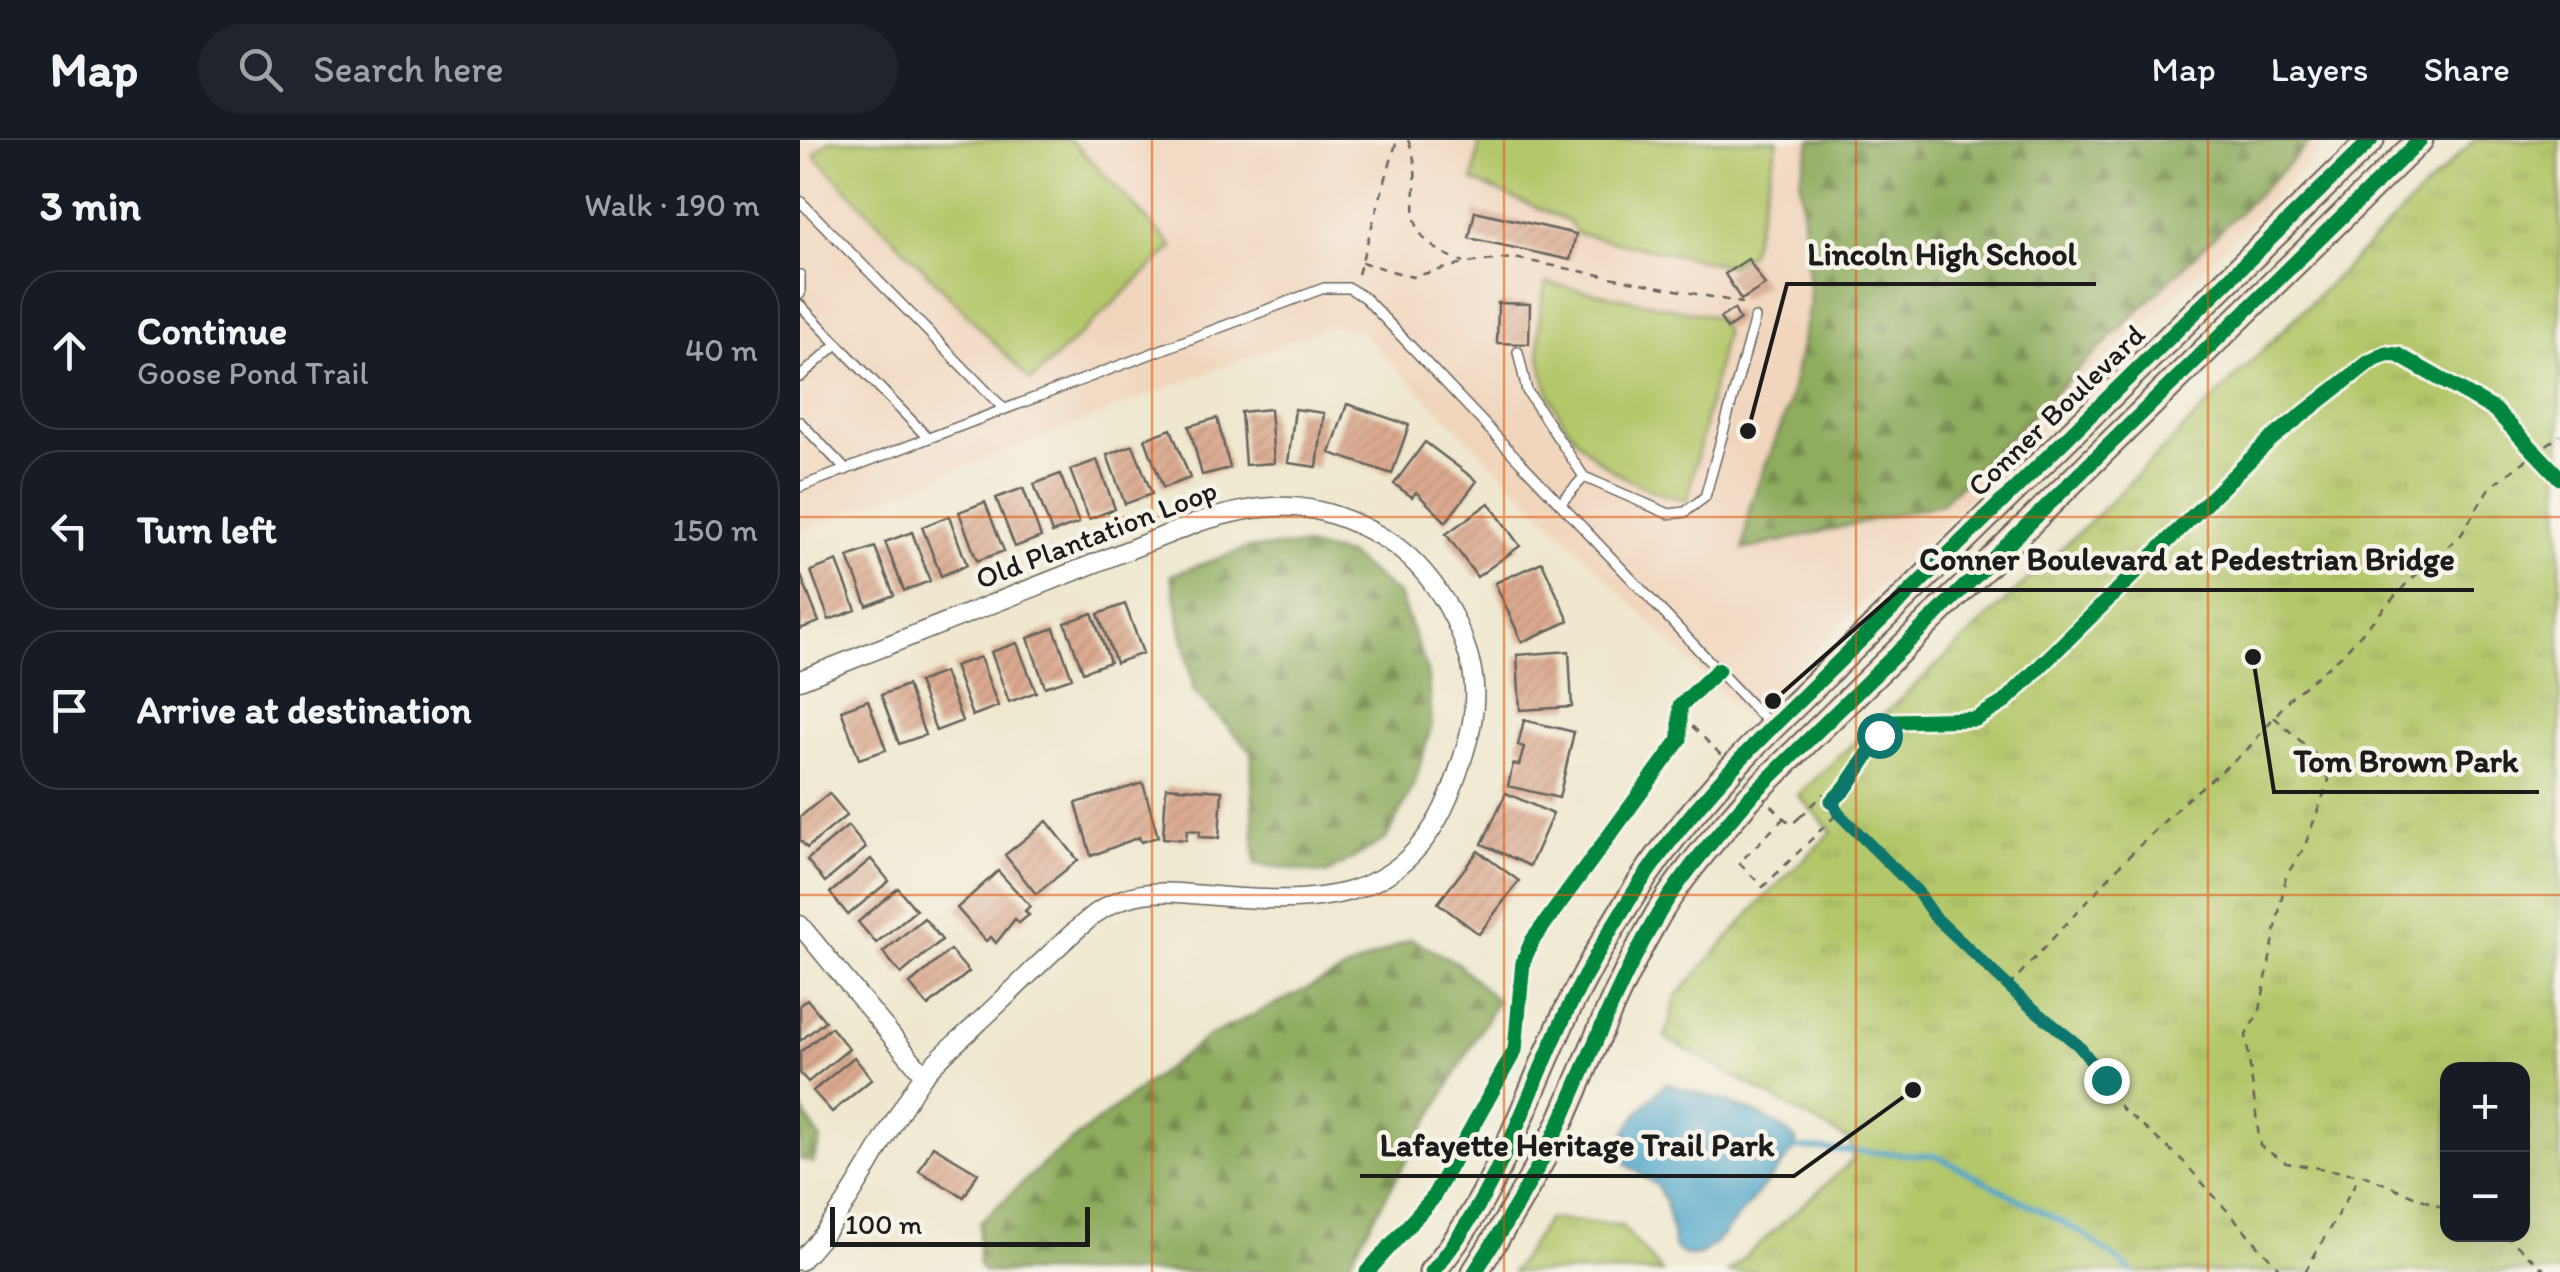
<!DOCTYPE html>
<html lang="en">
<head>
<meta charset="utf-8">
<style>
  :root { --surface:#171b24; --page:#20242c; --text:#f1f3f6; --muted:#9ea1a6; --line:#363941 }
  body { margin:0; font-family:Itim,sans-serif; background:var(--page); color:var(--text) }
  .controls { position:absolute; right:30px; bottom:30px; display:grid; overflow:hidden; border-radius:20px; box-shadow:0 10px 40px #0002 }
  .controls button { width:90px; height:90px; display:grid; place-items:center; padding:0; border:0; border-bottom:2px solid var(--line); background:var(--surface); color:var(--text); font:50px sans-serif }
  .scale { position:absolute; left:30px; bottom:25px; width:260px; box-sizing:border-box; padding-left:10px; border:5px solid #1c1c1c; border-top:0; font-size:28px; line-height:35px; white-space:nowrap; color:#1c1c1c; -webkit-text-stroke:8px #f7f3e8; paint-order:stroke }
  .stop { position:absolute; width:30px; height:30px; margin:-22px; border:8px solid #0f766e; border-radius:50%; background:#fff }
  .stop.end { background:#0f766e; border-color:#fff; box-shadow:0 2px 10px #0008 }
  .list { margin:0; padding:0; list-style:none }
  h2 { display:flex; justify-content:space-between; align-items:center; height:130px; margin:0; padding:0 40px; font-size:42px }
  h2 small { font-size:32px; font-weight:400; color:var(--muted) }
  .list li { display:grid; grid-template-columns:65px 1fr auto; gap:30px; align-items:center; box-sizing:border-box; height:160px; margin:0 20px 20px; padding:0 20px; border:2px solid var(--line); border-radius:40px }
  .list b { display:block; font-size:38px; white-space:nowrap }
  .list p { margin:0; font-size:32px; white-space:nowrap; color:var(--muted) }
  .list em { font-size:32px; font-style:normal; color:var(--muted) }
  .icon { flex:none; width:55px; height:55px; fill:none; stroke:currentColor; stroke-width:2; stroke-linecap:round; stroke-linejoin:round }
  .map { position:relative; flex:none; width:1760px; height:1132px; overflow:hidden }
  header { display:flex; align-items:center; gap:60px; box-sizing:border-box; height:140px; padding:0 50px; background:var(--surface); border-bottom:2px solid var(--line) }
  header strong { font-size:48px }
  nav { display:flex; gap:55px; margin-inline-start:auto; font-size:35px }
  .search { width:700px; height:90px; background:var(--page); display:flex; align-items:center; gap:25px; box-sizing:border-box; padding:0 35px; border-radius:55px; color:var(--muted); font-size:38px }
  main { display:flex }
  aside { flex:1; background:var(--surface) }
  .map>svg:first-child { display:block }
</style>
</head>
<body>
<header>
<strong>Map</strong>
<div class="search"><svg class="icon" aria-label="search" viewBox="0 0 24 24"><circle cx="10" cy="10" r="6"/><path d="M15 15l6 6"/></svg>Search here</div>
<nav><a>Map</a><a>Layers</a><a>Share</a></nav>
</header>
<main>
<aside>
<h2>3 min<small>Walk · 190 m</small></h2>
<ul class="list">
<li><svg class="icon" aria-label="ahead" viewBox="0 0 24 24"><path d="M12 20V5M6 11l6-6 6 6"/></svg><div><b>Continue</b><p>Goose Pond Trail</p></div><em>40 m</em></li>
<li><svg class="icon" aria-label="left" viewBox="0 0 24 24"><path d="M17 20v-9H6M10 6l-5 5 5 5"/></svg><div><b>Turn left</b></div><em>150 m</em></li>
<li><svg class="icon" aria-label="arrive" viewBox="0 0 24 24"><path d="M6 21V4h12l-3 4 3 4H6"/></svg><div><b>Arrive at destination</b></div></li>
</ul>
</aside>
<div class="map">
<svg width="1760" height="1132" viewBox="0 0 1760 1132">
  <defs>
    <pattern id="grass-tufts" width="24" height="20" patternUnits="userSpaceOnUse" patternTransform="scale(2.5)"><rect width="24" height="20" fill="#b4c76b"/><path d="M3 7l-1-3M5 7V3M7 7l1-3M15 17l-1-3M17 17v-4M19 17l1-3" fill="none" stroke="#9aaa5c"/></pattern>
    <pattern id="forest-firs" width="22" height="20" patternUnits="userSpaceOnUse" patternTransform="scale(2.5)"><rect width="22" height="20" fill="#8fac5f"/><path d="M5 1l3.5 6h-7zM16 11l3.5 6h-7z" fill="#748b4e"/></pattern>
    <pattern id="building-hatch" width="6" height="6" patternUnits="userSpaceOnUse" patternTransform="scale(2.5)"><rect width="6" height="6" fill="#dba98f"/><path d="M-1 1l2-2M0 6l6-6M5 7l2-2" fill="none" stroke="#bb917b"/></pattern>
  </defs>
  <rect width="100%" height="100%" fill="#f7f3e8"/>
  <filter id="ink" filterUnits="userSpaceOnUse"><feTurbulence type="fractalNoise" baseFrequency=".01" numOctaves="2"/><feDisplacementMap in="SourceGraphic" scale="20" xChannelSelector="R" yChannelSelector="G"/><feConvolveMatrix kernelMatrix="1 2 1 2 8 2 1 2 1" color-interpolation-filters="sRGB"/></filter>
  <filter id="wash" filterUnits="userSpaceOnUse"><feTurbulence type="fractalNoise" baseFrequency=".0048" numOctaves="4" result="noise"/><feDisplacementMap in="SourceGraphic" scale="40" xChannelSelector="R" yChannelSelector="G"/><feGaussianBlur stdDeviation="2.25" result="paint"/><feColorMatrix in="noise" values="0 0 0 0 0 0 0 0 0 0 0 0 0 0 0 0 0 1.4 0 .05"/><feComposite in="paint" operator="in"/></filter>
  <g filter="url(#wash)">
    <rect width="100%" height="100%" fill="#efe8cf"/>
    <path fill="#f1d5bd" d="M0,0H1532L946,578L560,191L531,185L0,391Z"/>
    <path fill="url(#grass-tufts)" stroke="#687244" stroke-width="2.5" fill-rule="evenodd" d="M1674,0H1760V1132H928L1053,1020L1050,1001L865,898L876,857L960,762L1032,692L998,655L1292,380ZM1648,930H1722V1094H1648Z
      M748,1079L821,1085L862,1132H712Z"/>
    <path fill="url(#forest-firs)" stroke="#56643e" stroke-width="2.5" d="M1011,0H1513L1141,364L943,410L950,365L988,268L1010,161L1000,39Z
      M503,406L548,415L599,455L627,530L632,584L614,645L586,699L526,734L455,724L451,611L394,552L371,435L448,408Z
      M611,799L656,822L697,861L543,1132H183L178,1122L180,1082L251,1017L407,897Z
      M0,967L21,1000L13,1023L0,1019Z"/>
    <path fill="#b4c76b" stroke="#687244" stroke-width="2.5" d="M30,0H271L373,107L231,241L14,15Z
      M680,0H978L950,113L930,126L778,94L769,81L673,41Z
      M746,143L917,177L925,193L887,361C780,337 717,253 746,143Z"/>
    <path fill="#4da5ca" stroke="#346073" stroke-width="2.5" d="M866,943C908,958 964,967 996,1000V1008L916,1103L900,1115L886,1116L875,1109L866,1063L856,1045L820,1020C818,990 846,963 866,943Z"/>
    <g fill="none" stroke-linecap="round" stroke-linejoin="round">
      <path stroke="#4da5ca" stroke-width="5" d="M996,1008L1137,1016L1282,1093L1333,1132"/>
    </g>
    <g id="blocks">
      <path fill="url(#building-hatch)" d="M675,71L776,94L770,120L669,98Z
        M948,119L965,145L941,160L925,134Z
        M698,163L730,164L729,204L697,203Z
        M934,169L940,180L927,189L920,178Z
        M547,264L609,285L592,334L530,313Z
        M470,269L474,323L445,325L441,272Z
        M495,269L524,273L517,327L488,323Z
        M417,278L430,328L402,335L389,286Z
        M371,289L390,338L363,348L345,299Z
        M625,302L677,341L646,382L616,352L612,357L594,344Z
        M333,305L352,354L325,364L307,315Z
        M297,320L315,369L289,379L270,330Z
        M260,334L279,383L252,393L234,344Z
        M223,348L241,397L215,407L196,358Z
        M185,362L204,411L177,421L159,372Z
        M689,363L720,406L677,437L646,394Z
        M149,376L167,425L141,436L122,387Z
        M112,392L130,441L104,451L85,402Z
        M75,407L94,455L67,466L48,417Z
        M37,421L56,470L29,480L11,431Z
        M742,422L769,481L722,502L695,443Z
        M0,433L19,482L0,489Z
        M325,464L343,513L316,523L298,474Z
        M292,473L310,522L283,532L265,483Z
        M254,488L272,538L245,547L228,498Z
        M217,503L236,552L209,562L191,512Z
        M769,511L772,567L720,570L717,515Z
        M180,517L198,566L172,576L154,526Z
        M144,532L162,581L136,591L118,542Z
        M107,545L125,595L99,604L81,555Z
        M68,560L86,610L59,619L41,570Z
        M724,580L774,592L759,658L708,646L713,624L719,625L724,607L718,605Z
        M343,643L358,697L341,702L339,697L291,716L276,663Z
        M366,647L422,651L419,698L399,697L400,691L387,690L386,700L363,698Z
        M29,653L47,675L7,708L0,700V677Z
        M706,653L753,674L730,726L682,704Z
        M247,681L278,720L236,754L205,715Z
        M48,686L66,708L25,742L7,720Z
        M678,711L719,741L679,794L638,763Z
        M71,719L89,741L48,775L30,753Z
        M198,731L230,766L225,771L229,775L219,783L215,779L196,803L191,797L186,801L157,768Z
        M98,748L116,770L76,803L58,782Z
        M124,778L142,800L101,834L83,812Z
        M150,810L169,832L128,866L110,844Z
        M7,859L25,881L0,901V865Z
        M31,887L49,909L8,942L0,933V912Z
        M54,917L72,939L32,972L13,951Z
        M133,1006L178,1033L164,1057L119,1031Z"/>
    </g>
  </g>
  <g filter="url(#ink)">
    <use href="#blocks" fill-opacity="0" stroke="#66635b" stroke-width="2.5"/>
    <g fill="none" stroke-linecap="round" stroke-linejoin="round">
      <defs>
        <path id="lane" d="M0,61L204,269
          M0,135V154
          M0,165L128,298
          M718,212L727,251L784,337
          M0,237L37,204
          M0,282L46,330
          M0,347L524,148H549L565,158L969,584
          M760,364L784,337L869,374L885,372L905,357L955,178"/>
        <path id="street" d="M0,540L399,382C468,360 516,359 580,396C623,420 654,467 668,514C683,561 669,602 653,646C607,768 515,765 404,755C360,751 327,748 290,778C252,810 217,847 180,881C161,900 136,918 121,939C80,998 51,1070 0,1121
          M0,785L124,935"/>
        <path id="secondary" d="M632,1132C699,1053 724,960 768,869C825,754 881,677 972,587L1571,0
          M675,1132C707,1082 737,1033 762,979C791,914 816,848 852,785C877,739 915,698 949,658L1620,0"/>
      </defs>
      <use href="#lane" stroke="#66635b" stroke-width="12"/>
      <use href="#street" stroke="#66635b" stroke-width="21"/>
      <use href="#secondary" stroke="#66635b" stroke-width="29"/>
      <path stroke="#66635b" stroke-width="2.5" stroke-dasharray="8 8" stroke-linecap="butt" d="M608,0C632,53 582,93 664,122
        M561,122L612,137L666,123L714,118L942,163
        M558,134L597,0
        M1474,577L1517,616L1529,640L1504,708L1486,736L1460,870L1446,895L1460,1006L1486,1023L1563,1035L1648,1070
        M1000,677L1024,654L1187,828L1278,905L1306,940L1321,968L1382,1020L1482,1132
        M984,678L939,723L963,747L1038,673
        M1208,847L1325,720L1387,659L1446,611L1490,558L1541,516L1607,443L1661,395L1689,348L1760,295
        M1704,1094L1747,1132
        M1505,1132L1560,1035"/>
      <use href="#lane" stroke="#fff" stroke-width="9"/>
      <use href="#street" stroke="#fff" stroke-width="18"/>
      <use href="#secondary" stroke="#fde4d1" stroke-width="25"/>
      <path stroke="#66635b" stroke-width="2.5" stroke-dasharray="8 8" stroke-linecap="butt" d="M881,575L991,685L1000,677"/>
      <defs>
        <path id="cycleway" d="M1032,661C1058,639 1069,604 1095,581L1176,579L1203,563L1470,300L1568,223L1586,214L1598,215L1695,270L1760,338
          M567,1132L632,1059L715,910L723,822L732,801L880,599V566L918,530
          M632,1132C699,1053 724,960 768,869C825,754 881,677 972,587L1571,0
          M675,1132C707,1082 737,1033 762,979C791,914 816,848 852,785C877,739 915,698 949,658L1620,0"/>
      </defs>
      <use href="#cycleway" stroke="#f7f3e8" stroke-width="21"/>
      <use href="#cycleway" stroke="#00873e" stroke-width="15"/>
    </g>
  </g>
  <g fill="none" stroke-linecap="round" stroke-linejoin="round" filter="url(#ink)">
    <path stroke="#0f766e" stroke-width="12" d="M1079,595L1046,650L1032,661L1038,673L1117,751L1135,777L1225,862L1278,905L1306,940"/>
  </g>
  <path fill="none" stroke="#de560d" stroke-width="2.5" stroke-opacity="0.55" d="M352,0V1132M704,0V1132M1056,0V1132M1408,0V1132M0,377H1760M0,755H1760"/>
  <g text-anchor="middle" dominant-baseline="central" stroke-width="9" stroke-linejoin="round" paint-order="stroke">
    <g font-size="30" fill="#1c1c1c" stroke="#f7f3e8">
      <text transform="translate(1256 270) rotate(-44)">Conner Boulevard</text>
      <text transform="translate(296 394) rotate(-21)">Old Plantation Loop</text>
    </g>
  </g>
  <path fill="none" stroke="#1c1c1c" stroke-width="4" d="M948 291L987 144H1296M973 561L1099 450H1674M1453 517L1474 652H1739M1113 950L994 1036H560"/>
  <g fill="#1c1c1c" stroke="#f7f3e8" stroke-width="4">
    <circle cx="948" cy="291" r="10"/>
    <circle cx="973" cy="561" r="10"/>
    <circle cx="1453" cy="517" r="10"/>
    <circle cx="1113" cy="950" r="10"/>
  </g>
  <g font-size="32" text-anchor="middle" font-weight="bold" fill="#1c1c1c" stroke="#f7f3e8" stroke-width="9" stroke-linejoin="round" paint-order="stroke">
    <text x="1142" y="125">Lincoln High School</text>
    <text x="1387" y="430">Conner Boulevard at Pedestrian Bridge</text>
    <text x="1606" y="632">Tom Brown Park</text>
    <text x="777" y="1016">Lafayette Heritage Trail Park</text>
  </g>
</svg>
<div class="controls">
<button>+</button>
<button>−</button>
</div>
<div class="scale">100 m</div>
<div class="stop" style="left:1079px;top:595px"></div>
<div class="stop end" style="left:1306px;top:940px"></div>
</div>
</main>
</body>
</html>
